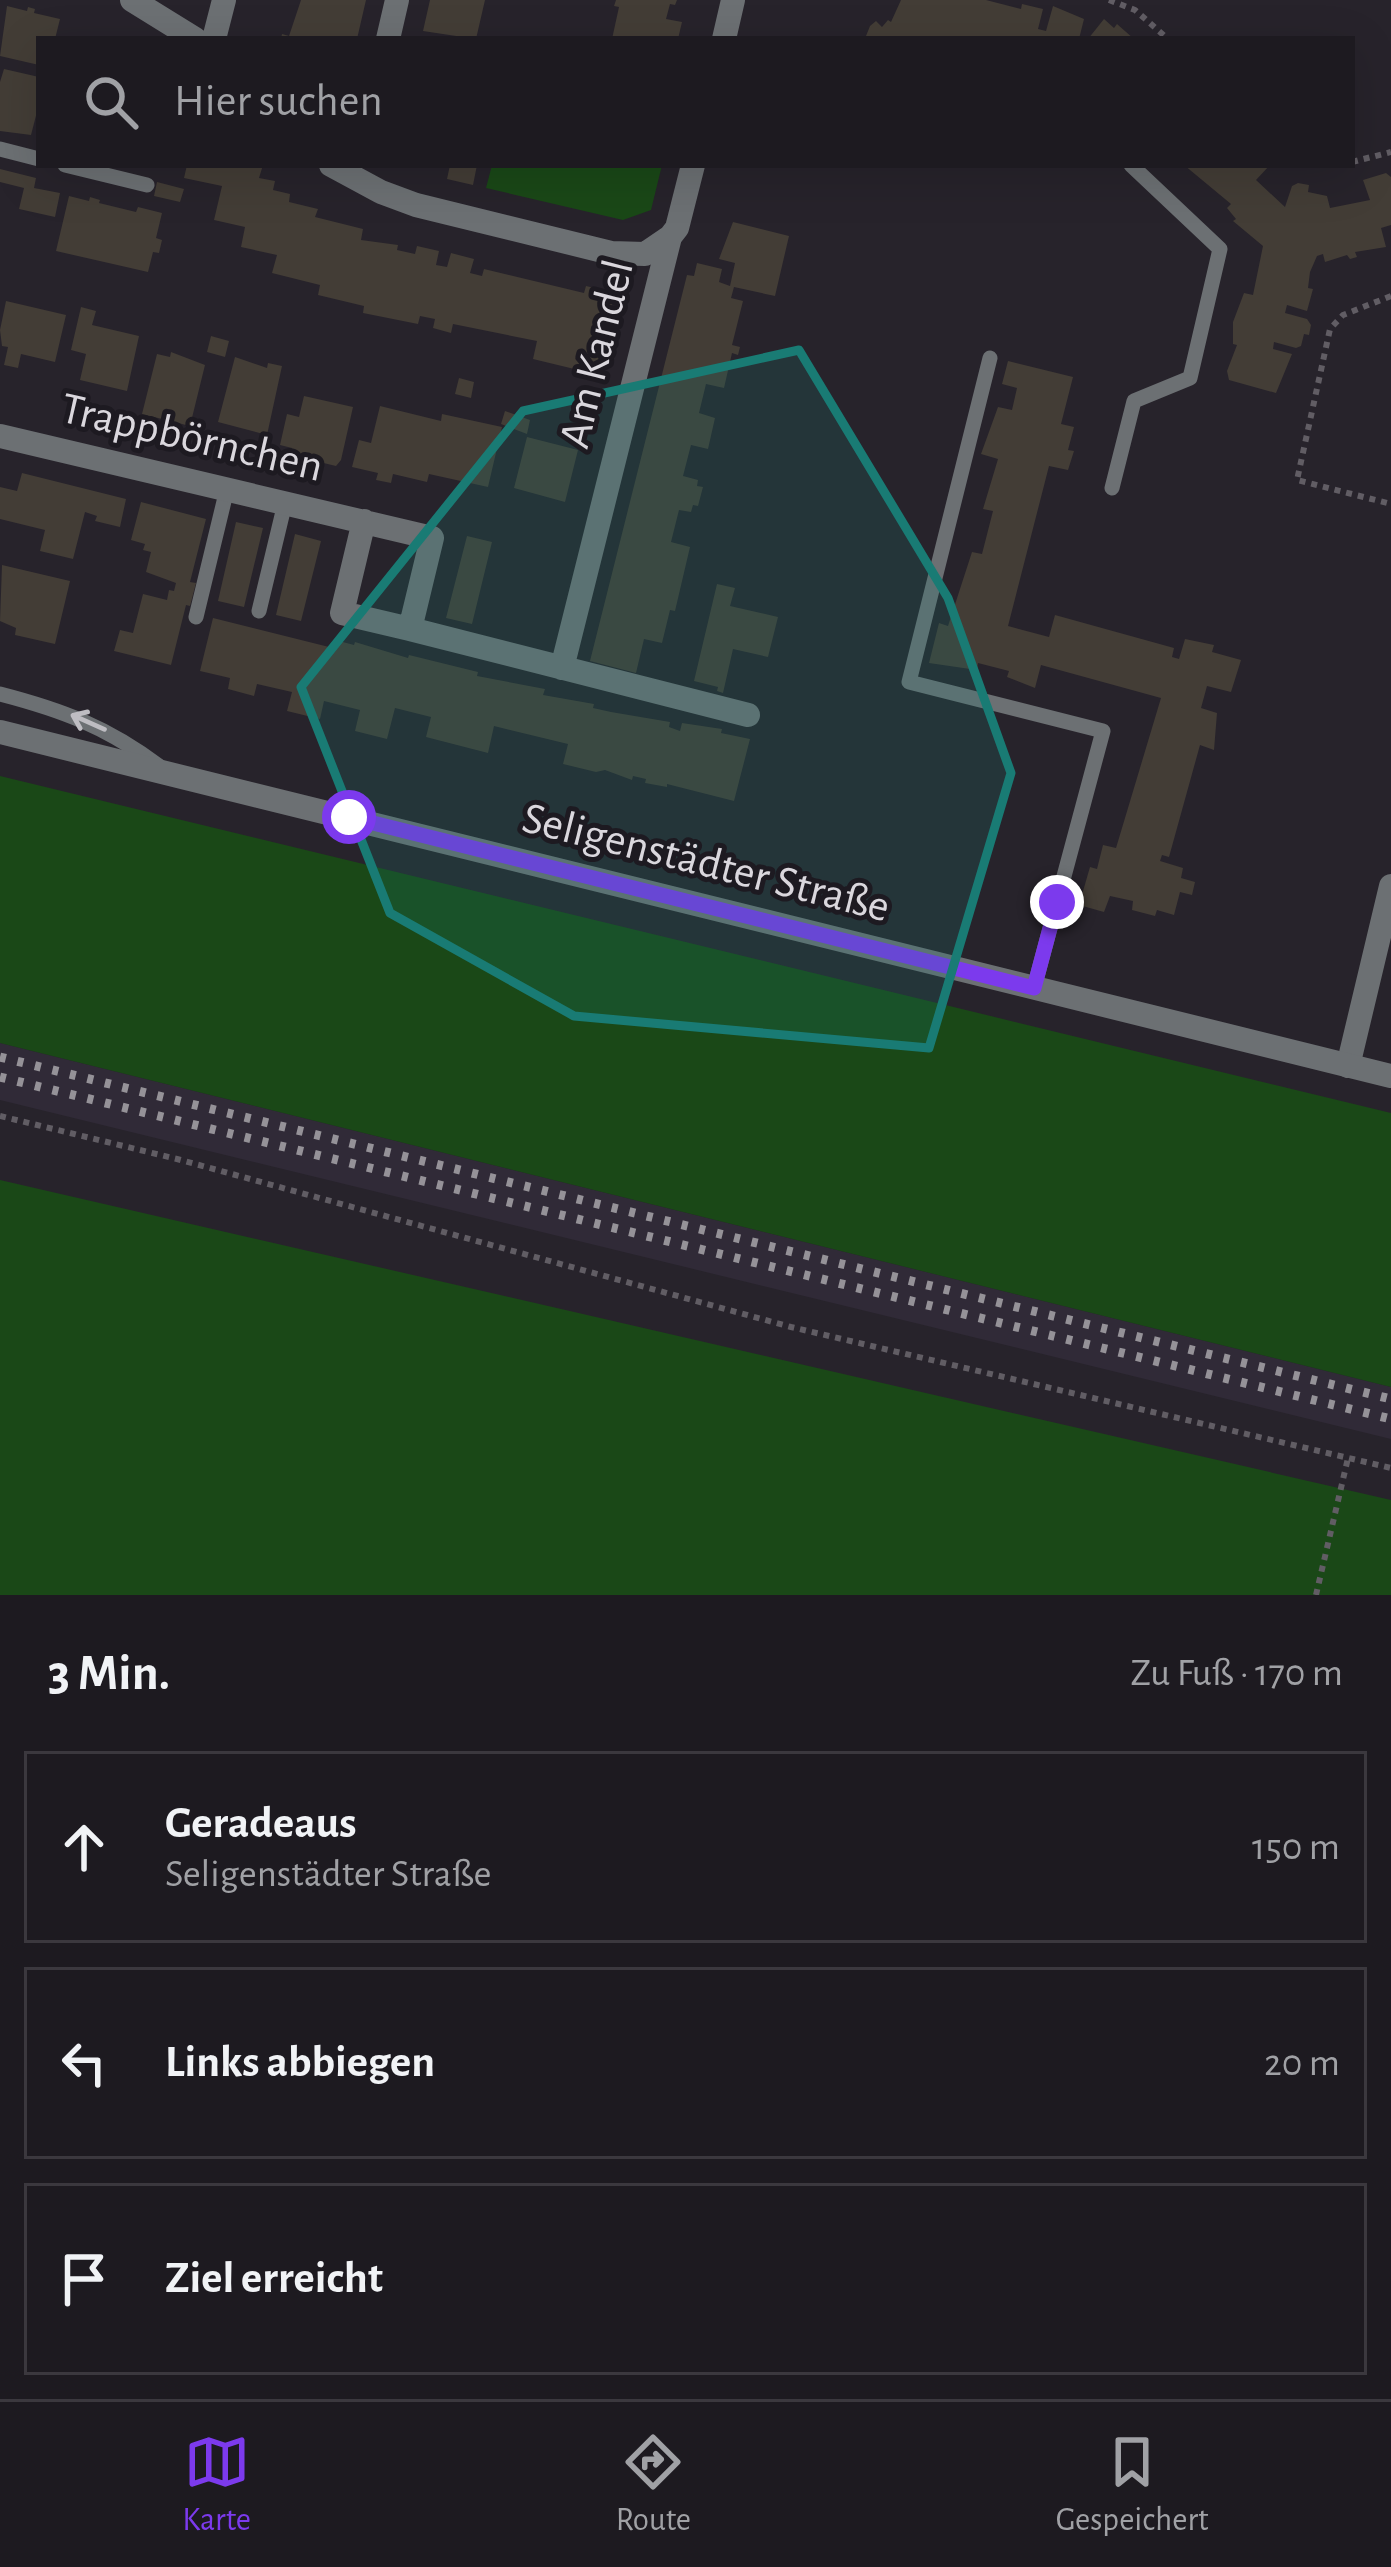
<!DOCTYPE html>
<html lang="de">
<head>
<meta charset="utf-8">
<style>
  :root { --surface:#1d1a20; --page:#2a272d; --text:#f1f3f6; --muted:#a0a1a5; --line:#3b383e; --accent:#7c3aed }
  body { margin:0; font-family:"Alegreya Sans",sans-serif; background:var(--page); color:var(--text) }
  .stop { position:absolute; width:36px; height:36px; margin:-27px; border:9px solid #7c3aed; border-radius:50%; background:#fff }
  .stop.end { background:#7c3aed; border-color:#fff; box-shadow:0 3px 12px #0008 }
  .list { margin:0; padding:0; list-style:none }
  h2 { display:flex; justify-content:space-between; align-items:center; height:156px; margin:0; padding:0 48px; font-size:51px }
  h2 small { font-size:39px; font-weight:400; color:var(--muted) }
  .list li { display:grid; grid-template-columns:78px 1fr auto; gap:36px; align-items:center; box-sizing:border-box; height:192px; margin:0 24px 24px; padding:0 24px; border:3px solid var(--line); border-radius:0px }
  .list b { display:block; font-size:45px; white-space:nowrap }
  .list p { margin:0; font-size:39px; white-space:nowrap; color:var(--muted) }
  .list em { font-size:39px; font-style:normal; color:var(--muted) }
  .icon { flex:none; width:66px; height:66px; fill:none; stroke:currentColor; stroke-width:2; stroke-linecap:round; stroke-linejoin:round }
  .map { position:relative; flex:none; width:1391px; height:1595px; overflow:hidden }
  .search { position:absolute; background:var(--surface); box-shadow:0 12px 48px #0002; left:36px; right:36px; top:36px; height:132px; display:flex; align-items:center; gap:30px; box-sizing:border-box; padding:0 42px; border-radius:0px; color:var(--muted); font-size:45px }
  .sheet { height:804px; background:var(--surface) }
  nav { display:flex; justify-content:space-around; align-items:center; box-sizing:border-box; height:168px; border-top:3px solid var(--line); background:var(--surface); font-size:33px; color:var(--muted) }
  nav a { display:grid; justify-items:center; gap:6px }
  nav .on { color:var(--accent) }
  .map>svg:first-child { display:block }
</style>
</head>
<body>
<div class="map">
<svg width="1391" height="1595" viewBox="0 0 1391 1595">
  <rect width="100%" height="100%" fill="#27232b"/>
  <path fill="#302a37" d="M0,1043L1391,1387V1439L0,1100Z"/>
  <path fill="#1a4817" d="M492,165H662L651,210L623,220L486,188Z
    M0,776L1391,1113V1387L0,1043Z
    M0,1180L1391,1500V1595H0Z"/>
  <path fill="#433d36" d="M301,0H366L357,39H281L282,34L289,36Z
    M430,0H485L476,39L423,31Z
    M616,0H677L675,5L670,4L666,19L682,22L678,39H612L619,7L614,6Z
    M901,0H986L1021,9L1022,4L1043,9L1038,29L1046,31L1053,6L1084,19L1079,39H870L866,36L870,26L876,21L882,27L888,20L891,22Z
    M7,6L27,11L28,7L35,9L34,13L60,19L55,39H39V65L0,56Z
    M1104,19L1114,28L1117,24L1134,39H1088Z
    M4,69L39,77V104L31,135L0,131V82Z
    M187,165H263L259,178L275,181L273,190L290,194L289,202L318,209L315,217L363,229L361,240L398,245L397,250L415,254L417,246L439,251L436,265L447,267L451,253L474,259L470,273L482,276L484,269L584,293L586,286L615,293L595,374L533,359L537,341L453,324L451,333L433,328L435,319L420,316L418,324L363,313L364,306L318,295L320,285L272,273L277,255L241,247L245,227L214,220L222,186L184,178Z
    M450,165H477L473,185L447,179Z
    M1184,165H1270L1256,180L1285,207L1292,186L1298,183L1309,185L1308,192L1327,196L1330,208L1370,200L1363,180L1386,173L1391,177V225L1381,228L1386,247L1355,252L1357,257L1350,259L1347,255L1325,262L1323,254L1317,256L1310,272L1308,288L1313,289L1307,311L1287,305L1285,313L1307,319L1311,325L1309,335L1304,334L1301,346L1296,348L1274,342L1273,349L1292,354L1276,393L1229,380L1227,371L1237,345L1233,344V322L1244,293L1253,295L1263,246L1233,221L1236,219L1227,208L1231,204Z
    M0,169L36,178L34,188L60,193L55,217L19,209L24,188L0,182Z
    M157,182L184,189L180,202L154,196Z
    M69,196L89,201L90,197L100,200L99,203L136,212L138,207L162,213L156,238L162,240L159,253L153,252L148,272L56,251Z
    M733,222L789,236L775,296L734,287L731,298L743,301L732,345L740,347L738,355L732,353L724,388L706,384L699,413L715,418L708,449L691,445L683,476L698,480L697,486L703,487L698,506L693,505L691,512L679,510L671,542L690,547L675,611L670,610L662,643L644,639L636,673L590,661L687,275L694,276L697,263L722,269L719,282L730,286L735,263L719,259Z
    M6,301L66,315L55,362L21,354L18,368L4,365L8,347L2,346L0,330Z
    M81,307L96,311L92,325L139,336L127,391L80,380L86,354L71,350Z
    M211,336L229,341L225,357L207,352Z
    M171,352L205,365L190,426L142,414L157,354L170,357Z
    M235,357L267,368L268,363L282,366L267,435L218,422Z
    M1008,361L1073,377L1061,424L1074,427L1068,450L1074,451L1068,470L1049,466L1008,626L1049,637L1055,615L1174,648L1172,657L1179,659L1185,639L1214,645L1212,652L1241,660L1231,692L1207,686L1201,708L1217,713L1214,750L1200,745L1169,857L1162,855L1160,861L1183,868L1181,878L1195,882L1192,895L1180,892L1174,915L1157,910L1155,916L1132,910L1133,901L1110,896L1104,912L1079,905L1090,867L1097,869L1103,845L1116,848L1161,698L1041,665L1035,688L1007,677L1009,671L978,663L977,670L929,663L939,623L948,626L972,552L982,554L993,511L983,509L998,459L981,454L998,407L1012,410L1017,388L1002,384Z
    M459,378L474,382L471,398L455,394Z
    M304,396L353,407L341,460L336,466L290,455L292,448L280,445L287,414L299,417Z
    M380,406L441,421L442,414L502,427L488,487L429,474L427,482L393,474L391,483L376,480L378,473L352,467L359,440L371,443Z
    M505,411L530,420L527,434L501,424Z
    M527,437L578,450L565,502L514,488Z
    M22,473L126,499L120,527L95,521L97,516L85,512L73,559L40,551L45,530L0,519V487L17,491Z
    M141,502L206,519L190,582L196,583L190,606L186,605L171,665L114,651L120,630L133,633L143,594L167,600L169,590L174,591L176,583L146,572L151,552L143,550L145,544L131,540Z
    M236,522L263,528L244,607L218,601Z
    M295,534L321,541L301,621L276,615Z
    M467,536L492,542L472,624L446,618Z
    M2,565L70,581L55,644L15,635L16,628L0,621Z
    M717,584L735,588L730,606L778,617L768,657L733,649L723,693L717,691L718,687L694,681Z
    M213,618L337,649L339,641L354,645L355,642L408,658L409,655L478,672L477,676L545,689L543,695L594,704L593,708L611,712L670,722L669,727L680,731L682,723L722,729L721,733L750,739L734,801L667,784V787L645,783L646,779L633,776L632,780L605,770L596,772L563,764L568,744L494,726L488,753L426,737L431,717L395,708L387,739L355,731L360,710L324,701L320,719L287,711L292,692L257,684L254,696L228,689L230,678L200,671Z"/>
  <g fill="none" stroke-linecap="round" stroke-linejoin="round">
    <path stroke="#615d64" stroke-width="6" stroke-dasharray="6 6" stroke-linecap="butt" d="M1109,0L1135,10L1168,39
      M1352,162L1391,152
      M1312,165H1340
      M1391,296L1343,315L1330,329L1297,480L1391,504
      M0,1116L177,1159L791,1327L1391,1468
      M1316,1595L1348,1458"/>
    <path stroke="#6c7073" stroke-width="15" d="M0,149L39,159
      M65,165L147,185
      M990,358L909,682L1103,731L1034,988
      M1112,488L1134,401L1190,378L1220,249L1131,165
      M259,611L285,503
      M196,617L227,489
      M0,694C62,710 107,727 159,766"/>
    <path stroke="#6c7073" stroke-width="24" d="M132,0L195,39
      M214,39L224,0
      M388,39L397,0
      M724,39L733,0
      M331,165L381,192L416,205L611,253L645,254L670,237
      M0,436L432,538L410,629L748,715
      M364,521L342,613L410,629
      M562,668L670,237L677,228L693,165
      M1348,1066L1391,886"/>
    <path stroke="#6c7073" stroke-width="24" d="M0,732L1391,1076"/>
    <path stroke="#959298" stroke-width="9" stroke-dasharray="6 12" stroke-linecap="butt" d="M0,1057L1391,1399
      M0,1077L1391,1419"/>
  </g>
  <defs><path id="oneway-shaft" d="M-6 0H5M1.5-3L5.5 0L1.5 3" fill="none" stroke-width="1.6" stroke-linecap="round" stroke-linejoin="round" transform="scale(3)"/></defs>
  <use stroke="#bebdc2" href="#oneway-shaft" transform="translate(88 722) rotate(-156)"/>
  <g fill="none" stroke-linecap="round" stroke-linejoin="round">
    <path stroke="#7c3aed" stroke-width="15" d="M349,817L1034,988L1057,902"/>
  </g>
  <path fill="#197b74" fill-opacity="0.2" stroke="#197b74" stroke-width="9" stroke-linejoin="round" d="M799,350L948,598L1011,773L929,1048L574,1016L390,913L301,687L523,411Z"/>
  <g text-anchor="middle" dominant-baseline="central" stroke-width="10" stroke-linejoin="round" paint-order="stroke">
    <g font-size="45" fill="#dad7dd" stroke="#1d1a21">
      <text transform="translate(597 354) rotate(-76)">Am Kandel</text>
      <text transform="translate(192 438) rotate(13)">Trappbörnchen</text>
      <text transform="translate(706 863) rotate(14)">Seligenstädter Straße</text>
    </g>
  </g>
</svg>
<div class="stop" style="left:349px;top:817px"></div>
<div class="stop end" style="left:1057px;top:902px"></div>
<div class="search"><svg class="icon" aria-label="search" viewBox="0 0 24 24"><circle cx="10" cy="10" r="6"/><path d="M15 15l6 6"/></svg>Hier suchen</div>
</div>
<section class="sheet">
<h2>3 Min.<small>Zu Fuß · 170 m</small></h2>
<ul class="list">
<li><svg class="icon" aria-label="ahead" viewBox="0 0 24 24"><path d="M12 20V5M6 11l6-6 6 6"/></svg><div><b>Geradeaus</b><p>Seligenstädter Straße</p></div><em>150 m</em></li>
<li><svg class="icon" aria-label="left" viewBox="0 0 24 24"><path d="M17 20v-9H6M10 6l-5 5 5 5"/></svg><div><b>Links abbiegen</b></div><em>20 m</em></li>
<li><svg class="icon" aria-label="arrive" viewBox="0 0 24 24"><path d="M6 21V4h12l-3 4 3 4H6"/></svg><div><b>Ziel erreicht</b></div></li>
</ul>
</section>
<nav>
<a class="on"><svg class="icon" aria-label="map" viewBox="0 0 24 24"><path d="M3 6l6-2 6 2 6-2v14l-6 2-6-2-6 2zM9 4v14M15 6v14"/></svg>Karte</a>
<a><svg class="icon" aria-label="directions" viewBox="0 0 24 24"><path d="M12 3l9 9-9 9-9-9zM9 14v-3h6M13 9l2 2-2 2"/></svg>Route</a>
<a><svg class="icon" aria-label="saved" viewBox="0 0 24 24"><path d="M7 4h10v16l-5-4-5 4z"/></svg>Gespeichert</a>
</nav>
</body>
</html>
